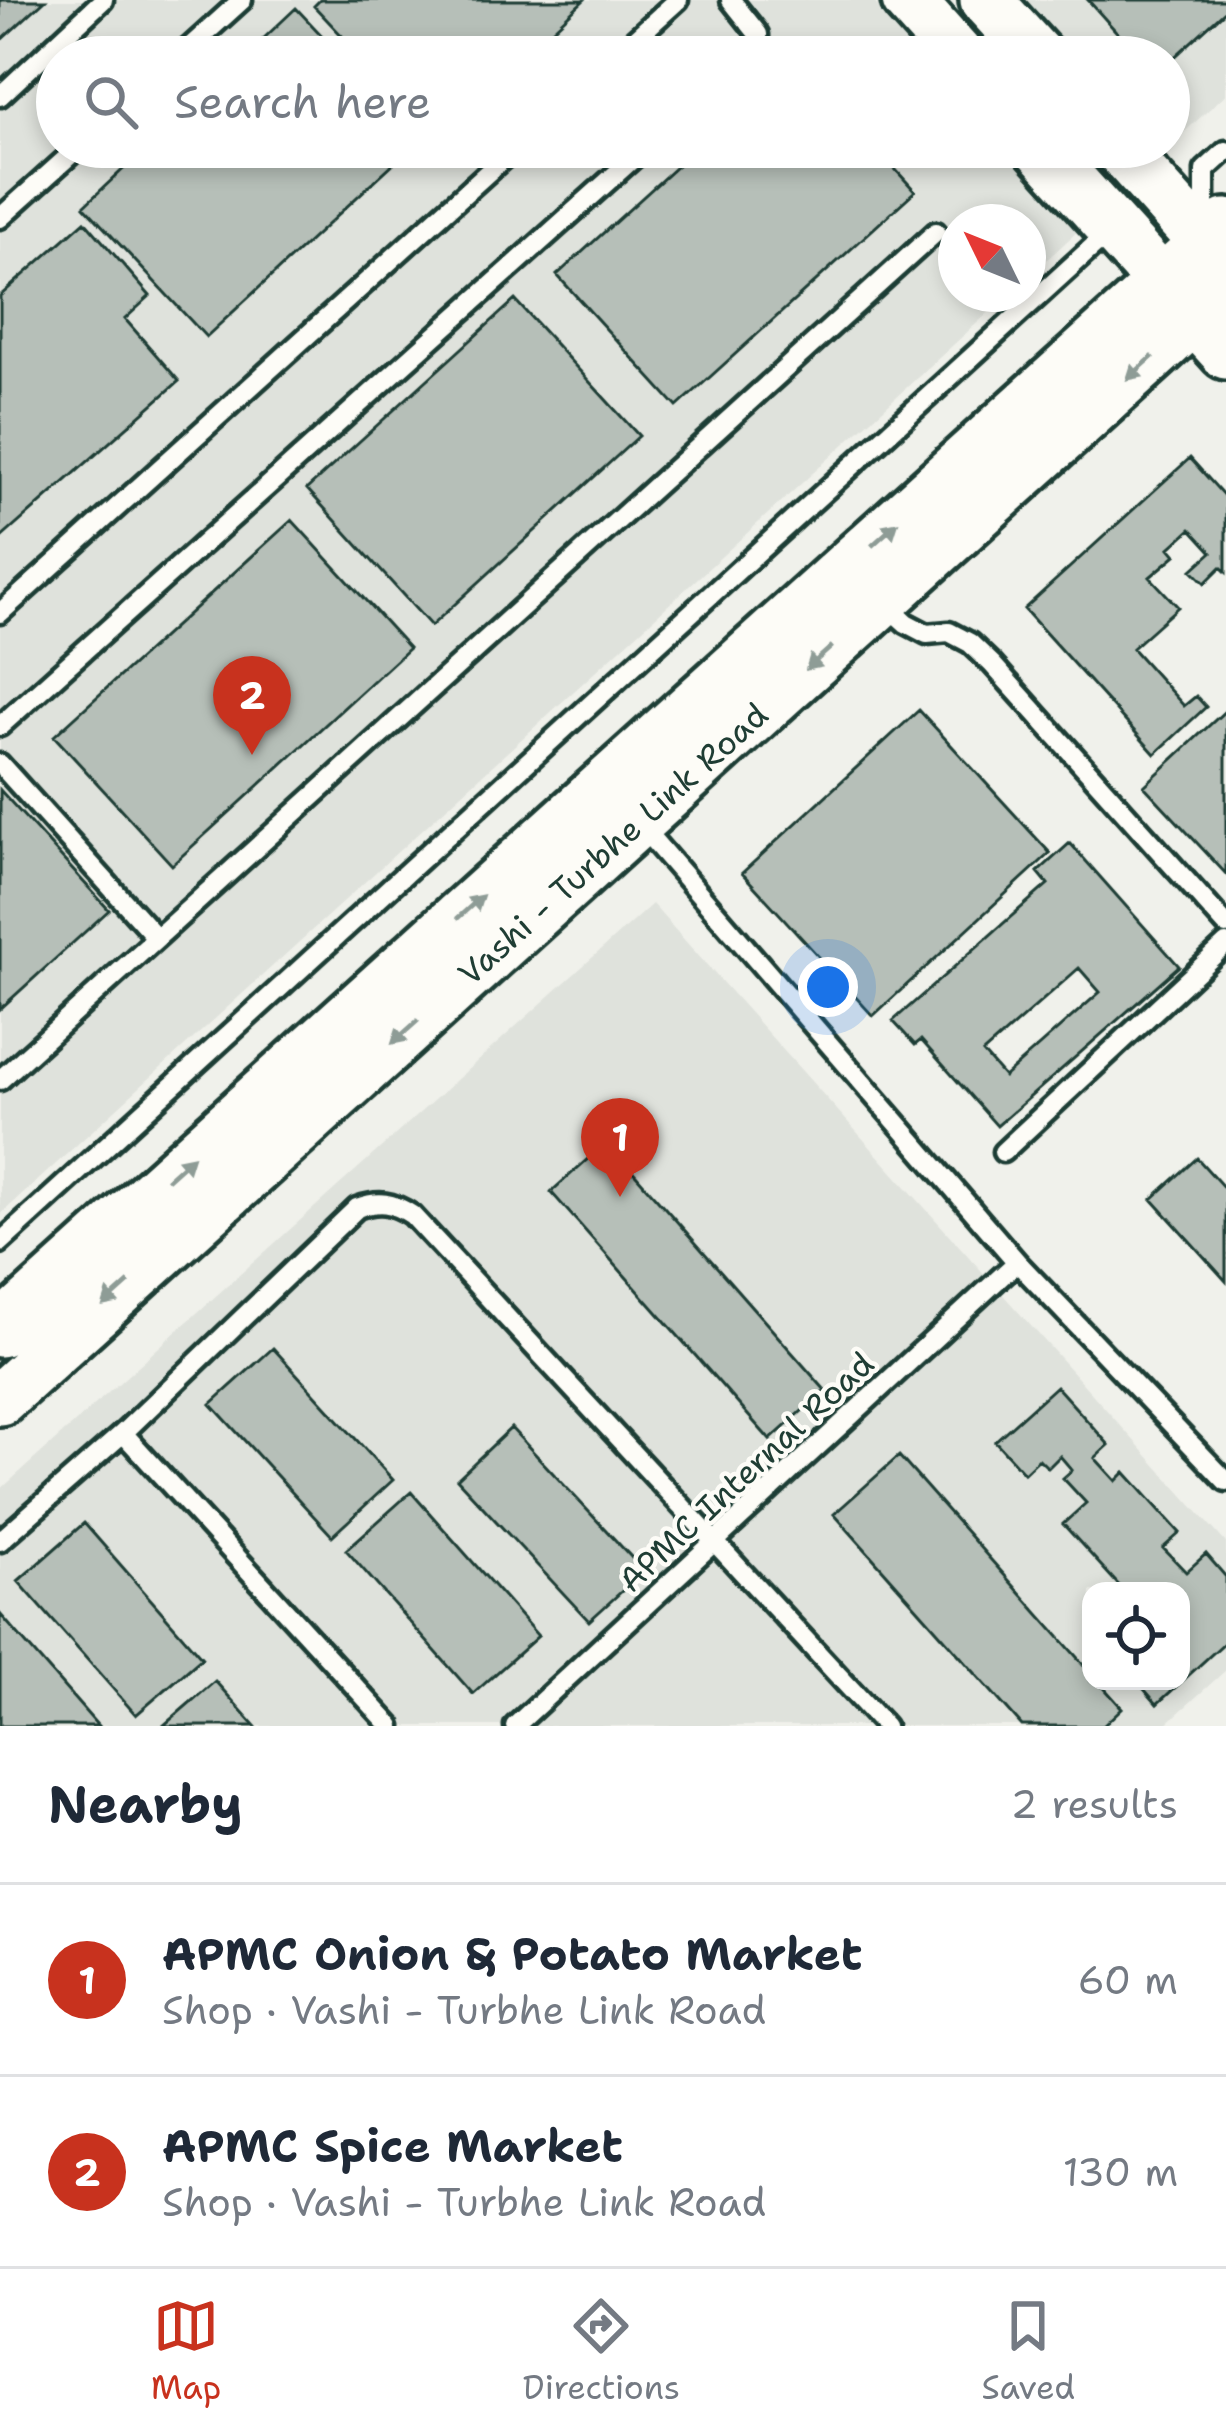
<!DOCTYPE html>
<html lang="en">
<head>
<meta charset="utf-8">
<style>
  :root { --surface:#fff; --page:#f2f2f3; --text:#1f2937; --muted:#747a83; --line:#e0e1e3; --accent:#c8321e }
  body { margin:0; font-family:"Shantell Sans",sans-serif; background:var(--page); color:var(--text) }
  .controls { position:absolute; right:36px; bottom:36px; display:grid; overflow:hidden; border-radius:24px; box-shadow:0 6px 18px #0003 }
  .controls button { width:108px; height:108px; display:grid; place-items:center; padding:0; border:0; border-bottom:3px solid var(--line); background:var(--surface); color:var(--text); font:60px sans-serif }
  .compass { position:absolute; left:938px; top:204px; width:108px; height:108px; border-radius:50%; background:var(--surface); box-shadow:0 6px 18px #0003; rotate:313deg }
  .you { position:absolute; left:828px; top:987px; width:42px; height:42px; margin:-30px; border:9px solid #fff; border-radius:50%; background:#1a73e8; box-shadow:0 0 0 18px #1a73e833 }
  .badge { display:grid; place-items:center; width:78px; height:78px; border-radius:50%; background:var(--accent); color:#fff; font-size:39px; font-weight:700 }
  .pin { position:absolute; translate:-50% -99px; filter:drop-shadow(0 3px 6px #0008) }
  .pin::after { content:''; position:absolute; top:63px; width:42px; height:36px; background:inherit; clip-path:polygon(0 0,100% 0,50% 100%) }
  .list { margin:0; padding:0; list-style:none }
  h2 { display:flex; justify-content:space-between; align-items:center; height:156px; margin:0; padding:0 48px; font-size:51px }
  h2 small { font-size:39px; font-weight:400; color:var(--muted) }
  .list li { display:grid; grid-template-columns:78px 1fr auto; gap:36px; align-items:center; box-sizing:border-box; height:192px; padding:0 48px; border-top:3px solid var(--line) }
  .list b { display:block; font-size:45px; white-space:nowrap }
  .list p { margin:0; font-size:39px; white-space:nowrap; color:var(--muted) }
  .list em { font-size:39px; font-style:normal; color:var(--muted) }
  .icon { flex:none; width:66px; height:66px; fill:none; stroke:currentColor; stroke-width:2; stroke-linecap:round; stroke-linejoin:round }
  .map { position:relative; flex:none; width:1226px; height:1726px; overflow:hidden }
  .search { position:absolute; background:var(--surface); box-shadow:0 6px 18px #0003; left:36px; right:36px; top:36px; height:132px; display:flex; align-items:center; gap:30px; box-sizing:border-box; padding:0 42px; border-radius:66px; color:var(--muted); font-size:45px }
  .sheet { height:540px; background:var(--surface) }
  nav { display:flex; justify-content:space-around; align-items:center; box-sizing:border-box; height:168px; border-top:3px solid var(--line); background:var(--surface); font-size:33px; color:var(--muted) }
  nav a { display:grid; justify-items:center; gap:6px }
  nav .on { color:var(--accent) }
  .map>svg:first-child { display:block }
</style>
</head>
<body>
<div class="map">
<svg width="1226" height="1726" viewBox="0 0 1226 1726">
  <rect width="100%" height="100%" fill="#f0f1eb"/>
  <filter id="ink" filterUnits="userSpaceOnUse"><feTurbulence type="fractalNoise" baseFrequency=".00833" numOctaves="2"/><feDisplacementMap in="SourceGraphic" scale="24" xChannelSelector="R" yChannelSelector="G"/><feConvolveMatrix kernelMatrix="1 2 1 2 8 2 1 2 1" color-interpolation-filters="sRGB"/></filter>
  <g filter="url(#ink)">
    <path fill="#dfe2dc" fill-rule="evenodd" d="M0,0H872L923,57H57V147H1005L1080,229L1028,277V222H956V294H1009L0,1215Z
      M1020,0H1226V94L1169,146V57H1071Z
      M652,904L1226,1543V1670L1164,1726H0V1490ZM1091,1591H1181V1681H1091Z"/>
    <path fill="#b6bfb8" stroke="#1f3d34" stroke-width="3" fill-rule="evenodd" d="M0,0H45L0,41Z
      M320,0H584L523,57H362L314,6Z
      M1088,0H1226V10L1169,62V57H1139Z
      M296,8L342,57H244Z
      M147,147H411L206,337L84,206Z
      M698,147H875L915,191L677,407L557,275Z
      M85,221L150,296L125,319L179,381L0,539V296Z
      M515,300L639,436L431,626L307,489Z
      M1190,458L1226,498V572L1221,567L1205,583L1192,570L1212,552L1191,529L1170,548L1176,555L1150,577L1178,607L1132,648L1184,706L1196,696L1206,707L1155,754L1024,609Z
      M292,520L409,648L172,865L54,736Z
      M919,710L1050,853L873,1016L742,873Z
      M1226,710V874L1144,786Z
      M0,790L109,910L0,1009Z
      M1070,843L1179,966L997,1126L921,1040L915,1045L893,1021L1048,884L1038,872ZM1079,968L1100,992L1004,1077L983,1053Z
      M607,1142L825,1390L770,1440L551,1192Z
      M1197,1158L1226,1190V1281L1152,1199Z
      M273,1348L393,1480L332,1536L211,1404Z
      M1056,1386L1109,1445L1095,1458L1116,1481L1125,1472L1180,1533L1163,1548L1186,1572L1206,1554L1226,1577V1641L1157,1704L1137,1681H1181V1591H1124L1063,1524L1086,1503L1063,1478L1072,1470L1060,1456L1048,1468L1039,1459L1024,1473L995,1441Z
      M511,1428L644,1571L589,1621L457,1479Z
      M899,1456L1091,1673V1681H1098L1122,1708L1103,1726H1022L834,1514Z
      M411,1492L538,1636L473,1694L346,1550Z
      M84,1523L202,1658L136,1715L18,1581Z
      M0,1614L98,1726H0Z
      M215,1681L255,1726H163Z"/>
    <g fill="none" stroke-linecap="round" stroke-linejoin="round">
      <defs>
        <path id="service" d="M731,0L758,34V44L746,57
          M179,57L242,0
          M615,57L678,0
          M0,96L103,0
          M0,218L79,147
          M1205,227V170L1226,151
          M883,602L906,623L927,634L949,632L970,643L992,664L1226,925
          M0,613L516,147
          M0,726L646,147
          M0,764L155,936
          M641,826L1017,1262L1226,1481
          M0,1080L936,232
          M1003,1152L1226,944
          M0,1243L1109,232
          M123,1433L391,1726
          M0,1541L123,1433L357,1208C379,1200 392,1202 412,1215L885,1726
          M515,1726L1017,1262"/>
        <path id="secondary" d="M908,0L959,57
          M986,0L1038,57
          M1040,147L1226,353
          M1118,147L1226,267
          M0,1331L1226,225
          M0,1399L1226,289"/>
      </defs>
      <use href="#service" stroke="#1f3d34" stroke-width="27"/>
      <use href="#secondary" stroke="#1f3d34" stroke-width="60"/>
      <use href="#service" stroke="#fdfcf7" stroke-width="18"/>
      <use href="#secondary" stroke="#fdfcf7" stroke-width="51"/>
    </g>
    <defs><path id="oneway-solid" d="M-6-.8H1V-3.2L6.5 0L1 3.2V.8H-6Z" transform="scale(3)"/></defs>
    <g fill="#8e9c96">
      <use href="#oneway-solid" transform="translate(1140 368) rotate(138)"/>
      <use href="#oneway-solid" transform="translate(885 534) rotate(-42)"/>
      <use href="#oneway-solid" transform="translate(819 658) rotate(138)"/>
      <use href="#oneway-solid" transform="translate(470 907) rotate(-42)"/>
      <use href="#oneway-solid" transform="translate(405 1032) rotate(138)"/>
      <use href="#oneway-solid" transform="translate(180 1168) rotate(-42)"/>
      <use href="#oneway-solid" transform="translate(116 1294) rotate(138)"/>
    </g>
  </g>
  <g text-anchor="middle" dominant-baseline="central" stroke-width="9" stroke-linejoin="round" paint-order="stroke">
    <g font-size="33" fill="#1f3d34" stroke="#fdfcf7">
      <text transform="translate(613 844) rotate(-42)">Vashi - Turbhe Link Road</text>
      <text transform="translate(746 1472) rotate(-43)">APMC Internal Road</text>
    </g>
  </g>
</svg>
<div class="controls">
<button><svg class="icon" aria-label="locate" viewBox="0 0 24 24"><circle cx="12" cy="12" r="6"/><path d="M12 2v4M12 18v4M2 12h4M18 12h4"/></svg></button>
</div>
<svg class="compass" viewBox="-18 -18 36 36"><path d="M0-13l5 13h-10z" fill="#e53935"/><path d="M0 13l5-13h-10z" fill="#747a83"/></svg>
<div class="you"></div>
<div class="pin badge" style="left:620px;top:1197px">1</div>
<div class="pin badge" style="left:252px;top:755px">2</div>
<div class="search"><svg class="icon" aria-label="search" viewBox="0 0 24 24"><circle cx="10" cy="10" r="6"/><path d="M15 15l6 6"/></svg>Search here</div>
</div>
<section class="sheet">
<h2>Nearby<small>2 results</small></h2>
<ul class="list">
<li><span class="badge">1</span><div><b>APMC Onion &amp; Potato Market</b><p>Shop · Vashi - Turbhe Link Road</p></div><em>60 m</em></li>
<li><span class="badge">2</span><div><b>APMC Spice Market</b><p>Shop · Vashi - Turbhe Link Road</p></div><em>130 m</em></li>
</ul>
</section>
<nav>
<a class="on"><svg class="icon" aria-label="map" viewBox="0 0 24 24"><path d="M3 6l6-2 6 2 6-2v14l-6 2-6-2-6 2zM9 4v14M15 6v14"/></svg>Map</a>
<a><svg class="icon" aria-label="directions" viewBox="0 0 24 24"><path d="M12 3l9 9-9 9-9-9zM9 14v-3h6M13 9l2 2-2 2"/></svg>Directions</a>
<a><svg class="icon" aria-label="saved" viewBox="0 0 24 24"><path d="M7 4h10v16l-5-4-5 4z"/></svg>Saved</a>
</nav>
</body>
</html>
